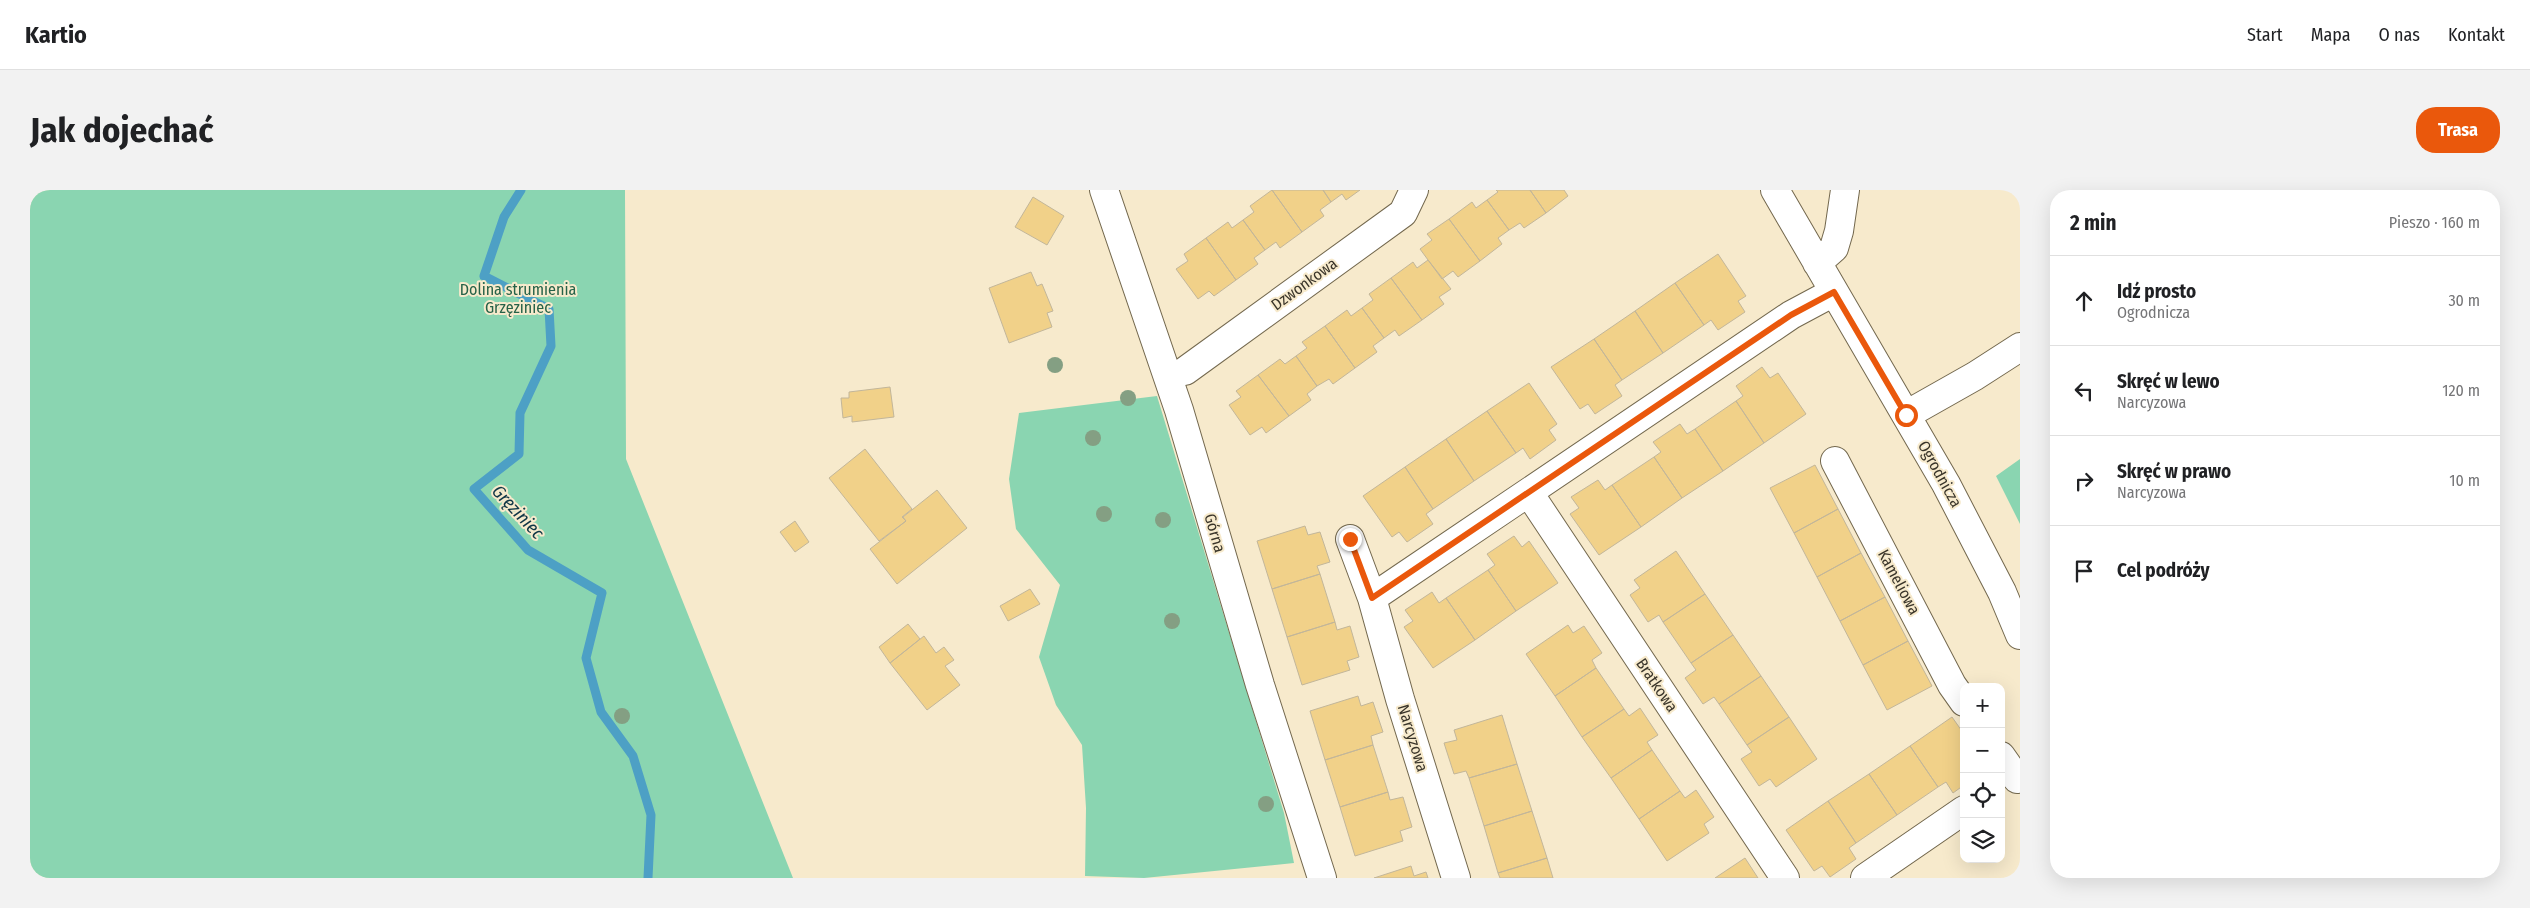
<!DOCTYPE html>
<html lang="pl">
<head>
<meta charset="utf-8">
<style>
  :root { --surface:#fff; --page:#f2f2f2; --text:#202124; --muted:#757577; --line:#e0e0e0; --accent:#ea580c }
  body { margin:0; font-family:"Fira Sans Condensed",sans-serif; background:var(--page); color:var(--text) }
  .controls { position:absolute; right:15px; bottom:15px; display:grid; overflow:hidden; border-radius:10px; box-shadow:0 5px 20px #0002 }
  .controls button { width:45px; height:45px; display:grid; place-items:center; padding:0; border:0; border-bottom:1px solid var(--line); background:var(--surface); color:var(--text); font:25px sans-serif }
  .stop { position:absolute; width:15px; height:15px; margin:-11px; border:4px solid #ea580c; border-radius:50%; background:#fff }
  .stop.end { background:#ea580c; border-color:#fff; box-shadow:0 1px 5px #0008 }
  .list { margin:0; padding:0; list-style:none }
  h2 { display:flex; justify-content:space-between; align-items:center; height:65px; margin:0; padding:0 20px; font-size:21px }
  h2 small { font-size:16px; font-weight:400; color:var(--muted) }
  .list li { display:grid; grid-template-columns:32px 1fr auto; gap:15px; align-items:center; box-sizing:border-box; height:90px; padding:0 20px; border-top:1px solid var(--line) }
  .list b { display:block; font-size:19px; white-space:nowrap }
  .list p { margin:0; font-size:16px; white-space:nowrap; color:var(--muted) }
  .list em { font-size:16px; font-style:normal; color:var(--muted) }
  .icon { flex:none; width:28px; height:28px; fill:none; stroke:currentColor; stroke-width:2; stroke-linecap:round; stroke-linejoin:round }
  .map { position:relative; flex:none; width:1990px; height:688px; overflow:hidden; border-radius:20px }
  header { display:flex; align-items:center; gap:30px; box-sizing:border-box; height:70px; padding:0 25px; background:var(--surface); border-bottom:1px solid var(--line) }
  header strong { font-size:24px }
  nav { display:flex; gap:28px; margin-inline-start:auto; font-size:18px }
  .intro { display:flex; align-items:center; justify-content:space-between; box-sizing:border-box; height:120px; padding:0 30px }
  h1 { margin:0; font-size:35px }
  .button { padding:12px 22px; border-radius:20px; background:var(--accent); color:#fff; font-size:18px; font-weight:700 }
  main { display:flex; gap:30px; padding:0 30px }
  aside { flex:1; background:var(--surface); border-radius:20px; box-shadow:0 5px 20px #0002 }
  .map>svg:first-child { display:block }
</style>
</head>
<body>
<header>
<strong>Kartio</strong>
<nav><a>Start</a><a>Mapa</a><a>O nas</a><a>Kontakt</a></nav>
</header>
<div class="intro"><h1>Jak dojechać</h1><a class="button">Trasa</a></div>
<main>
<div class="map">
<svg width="1990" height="688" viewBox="0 0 1990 688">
  <rect width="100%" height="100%" fill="#f7eacc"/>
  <path fill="#8ad5b1" d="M0,0H595L596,269L763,688H0Z
    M1127,206L1254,623L1264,673L1114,688L1055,686L1056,618L1052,555L1026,515L1009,467L1030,395L986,339L979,289L989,223Z
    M1990,269V334L1966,286Z"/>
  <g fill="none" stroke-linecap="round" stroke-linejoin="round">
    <path stroke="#4da0c5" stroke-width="9" d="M491,0L474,27L454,86L519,119L521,156L490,223L489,264L444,299L498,360L572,403L556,468L571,522L603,566L621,625L618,688"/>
  </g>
  <path fill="#f1d189" stroke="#c2b69a" d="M1242,0H1293L1301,12L1290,20L1294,26L1272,42Z
    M1242,0L1272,42L1250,58L1246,52L1235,60L1213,30L1224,22L1220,16Z
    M1293,0H1330L1316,10L1312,4L1301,12Z
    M1466,0H1500L1516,23L1494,38L1490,33L1479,40L1457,10L1468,2Z
    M1500,0H1534L1538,6L1516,23Z
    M1003,7L1034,26L1017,55L985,37Z
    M1457,10L1479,40L1468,48L1472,54L1450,71L1419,29L1442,12L1446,18Z
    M1419,29L1450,71L1428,87L1423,81L1412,89L1390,59L1402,50L1397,44Z
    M1213,30L1235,60L1224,68L1228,74L1206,90L1176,48L1198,32L1202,38Z
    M1176,48L1206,90L1184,106L1179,101L1168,109L1146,79L1158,71L1154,64Z
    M1688,64L1716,106L1708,111L1715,122L1688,140L1681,130L1674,135L1645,93Z
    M1398,70L1421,99L1409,107L1414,114L1392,130L1361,88L1383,72L1387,78Z
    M1001,82L1007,96L1012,94L1023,121L1017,123L1022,137L979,153L959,98Z
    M1361,88L1392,130L1369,146L1365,140L1354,148L1332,118L1343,110L1339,104Z
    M1645,93L1674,135L1633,163L1605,121Z
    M1332,118L1354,148L1343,156L1347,162L1325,178L1295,136L1317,120L1321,126Z
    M1605,121L1633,163L1592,190L1564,149Z
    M1295,136L1325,178L1303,194L1299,189L1287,196L1266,166L1277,158L1272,152Z
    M1564,149L1592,190L1585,195L1592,206L1565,224L1558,214L1550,219L1521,177Z
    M1266,166L1287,196L1277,204L1281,210L1259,226L1228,185L1250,169L1255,174Z
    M1732,177L1740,188L1748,183L1776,224L1734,253L1706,211L1713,206L1706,196Z
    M1228,185L1259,226L1236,243L1232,237L1220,245L1199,215L1211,207L1206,201Z
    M1499,193L1527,234L1519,240L1526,250L1500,269L1493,258L1486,263L1457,221Z
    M860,197L864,227L822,232V226L813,228L811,208H819V202Z
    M1706,211L1734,253L1693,281L1665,239Z
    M1457,221L1486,263L1444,291L1416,249Z
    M1650,234L1657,244L1665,239L1693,281L1652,308L1624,267L1631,262L1623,252Z
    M1416,249L1444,291L1403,319L1375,277Z
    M835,259L882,319L872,327L876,331L849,351L799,288Z
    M1624,267L1652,308L1611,337L1582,295Z
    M1785,275L1808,319L1764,343L1740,298Z
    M1375,277L1403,319L1396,324L1403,334L1377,352L1369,342L1362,347L1333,306Z
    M1568,290L1575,300L1582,295L1611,337L1569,365L1540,324L1549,318L1541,307Z
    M907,300L937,338L867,394L840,359L876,331L873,327Z
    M1808,319L1831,363L1787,387L1764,343Z
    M765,331L779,352L765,362L750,342Z
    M1275,336L1278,345L1290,342L1300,372L1287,376L1290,384L1242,399L1227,351Z
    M1484,346L1492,357L1499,351L1528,393L1486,421L1458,380L1465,375L1457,364Z
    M1646,361L1675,404L1633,432L1629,425L1618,432L1600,405L1610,398L1604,390Z
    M1831,363L1855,407L1810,431L1787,387Z
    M1458,380L1486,421L1445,450L1416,408Z
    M1290,384L1305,432L1257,447L1242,399Z
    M1000,399L1010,414L978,431L970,416Z
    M1402,402L1409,413L1416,408L1445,450L1403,478L1374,437L1383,431L1375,420Z
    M1675,404L1703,445L1661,473L1633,432Z
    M1855,407L1878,451L1833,475L1810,431Z
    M1305,432L1307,440L1320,436L1329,467L1317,471L1320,480L1272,495L1257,447Z
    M878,434L890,449L860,473L849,457Z
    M1538,435L1543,443L1554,436L1572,463L1562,470L1566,478L1525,506L1496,464Z
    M1703,445L1731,486L1689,514L1684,507L1673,514L1655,488L1666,480L1661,473Z
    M894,446L906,463L914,457L924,470L915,476L930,495L897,520L860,473Z
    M1878,451L1902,496L1857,520L1833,475Z
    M1566,478L1594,519L1552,547L1525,506Z
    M1731,486L1759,527L1717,555L1689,514Z
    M1328,506L1331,516L1343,512L1353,542L1341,546L1343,555L1295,570L1280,521Z
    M1610,518L1628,545L1617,552L1622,560L1581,588L1552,547L1594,519L1599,526Z
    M1472,525L1487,574L1439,588L1436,581L1424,584L1414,553L1427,550L1424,540Z
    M1759,527L1787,569L1746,597L1740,589L1729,596L1711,569L1722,562L1717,555Z
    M1922,527L1934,544V595L1923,603L1916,592L1908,597L1880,556Z
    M1343,555L1358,602L1310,617L1295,570Z
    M1880,556L1908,597L1867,625L1839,584Z
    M1622,560L1650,601L1609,629L1581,588Z
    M1487,574L1502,621L1454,636L1439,588Z
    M1839,584L1867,625L1826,653L1798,611Z
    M1666,600L1684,627L1674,634L1679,643L1637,671L1609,629L1650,601L1655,608Z
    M1358,602L1360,610L1373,607L1382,637L1370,641L1373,651L1325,666L1310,617Z
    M1798,611L1826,653L1819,658L1826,669L1800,687L1792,676L1784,681L1756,640Z
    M1502,621L1517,668L1468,683L1454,636Z
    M1517,668L1523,688H1470L1468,683Z
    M1715,668L1728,688H1685Z
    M1381,676L1384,686L1396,682L1398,688H1344Z"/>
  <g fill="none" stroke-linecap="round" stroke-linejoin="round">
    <defs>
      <path id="minor" d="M1074,0L1149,220L1230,495L1292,688
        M1745,0L1916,294L1972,402L1990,445
        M1787,73L1804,58L1809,41L1815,0
        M1155,181L1373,23L1384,0
        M1876,225L1945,186L1990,157
        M1805,271L1922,495L1934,512
        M1499,303L1755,688
        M1320,349L1342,408L1370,509L1426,688
        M1342,408L1761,125L1804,102
        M1971,566L1987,589L1990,588
        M1835,688L1934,620"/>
    </defs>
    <use href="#minor" stroke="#73684e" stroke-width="30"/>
    <use href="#minor" stroke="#fff" stroke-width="28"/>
  </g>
  <g fill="#849f83">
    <circle cx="1025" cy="175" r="8"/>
    <circle cx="1098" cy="208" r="8"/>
    <circle cx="1063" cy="248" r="8"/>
    <circle cx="1074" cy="324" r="8"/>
    <circle cx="1133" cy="330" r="8"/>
    <circle cx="1142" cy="431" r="8"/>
    <circle cx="592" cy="526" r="8"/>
    <circle cx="1236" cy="614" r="8"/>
  </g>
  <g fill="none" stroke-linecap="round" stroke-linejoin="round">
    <path stroke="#ea580c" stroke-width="6" d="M1320,349L1342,408L1761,125L1804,102L1876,225"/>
  </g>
  <g text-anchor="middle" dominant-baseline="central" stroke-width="4" stroke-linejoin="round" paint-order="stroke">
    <g font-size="16" fill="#3a352a" stroke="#f7eacc">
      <text transform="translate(1274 94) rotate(-36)">Dzwonkowa</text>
      <text transform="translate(1910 284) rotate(61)">Ogrodnicza</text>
      <text transform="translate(1185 343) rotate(74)">Górna</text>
      <text transform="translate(1869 392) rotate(62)">Kameliowa</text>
      <text transform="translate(1627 495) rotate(56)">Bratkowa</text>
      <text transform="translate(1383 548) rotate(73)">Narcyzowa</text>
    </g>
    <g font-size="16" fill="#266248" stroke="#f7eacc">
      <text x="488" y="99">Dolina strumienia<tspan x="488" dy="18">Grzęziniec</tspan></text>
    </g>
    <g font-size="18" font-style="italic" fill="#103646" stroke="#f7eacc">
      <text transform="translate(488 322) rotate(47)">Gręziniec</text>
    </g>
  </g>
</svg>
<div class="controls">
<button>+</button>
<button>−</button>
<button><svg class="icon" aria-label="locate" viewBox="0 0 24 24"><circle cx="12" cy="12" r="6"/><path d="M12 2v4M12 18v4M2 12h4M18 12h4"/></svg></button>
<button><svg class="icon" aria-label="layers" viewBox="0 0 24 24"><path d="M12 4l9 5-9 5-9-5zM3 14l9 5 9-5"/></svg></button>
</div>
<div class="stop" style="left:1876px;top:225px"></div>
<div class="stop end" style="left:1320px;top:349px"></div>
</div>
<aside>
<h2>2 min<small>Pieszo · 160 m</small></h2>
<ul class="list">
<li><svg class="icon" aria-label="ahead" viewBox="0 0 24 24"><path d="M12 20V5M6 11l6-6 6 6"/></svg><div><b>Idź prosto</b><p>Ogrodnicza</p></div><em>30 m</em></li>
<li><svg class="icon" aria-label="left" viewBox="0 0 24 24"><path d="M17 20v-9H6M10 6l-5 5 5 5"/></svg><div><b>Skręć w lewo</b><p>Narcyzowa</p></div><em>120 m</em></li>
<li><svg class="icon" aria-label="right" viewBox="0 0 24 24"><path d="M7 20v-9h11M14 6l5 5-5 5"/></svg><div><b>Skręć w prawo</b><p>Narcyzowa</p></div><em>10 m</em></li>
<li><svg class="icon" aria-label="arrive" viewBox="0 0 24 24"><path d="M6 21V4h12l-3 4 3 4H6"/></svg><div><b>Cel podróży</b></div></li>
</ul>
</aside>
</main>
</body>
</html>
